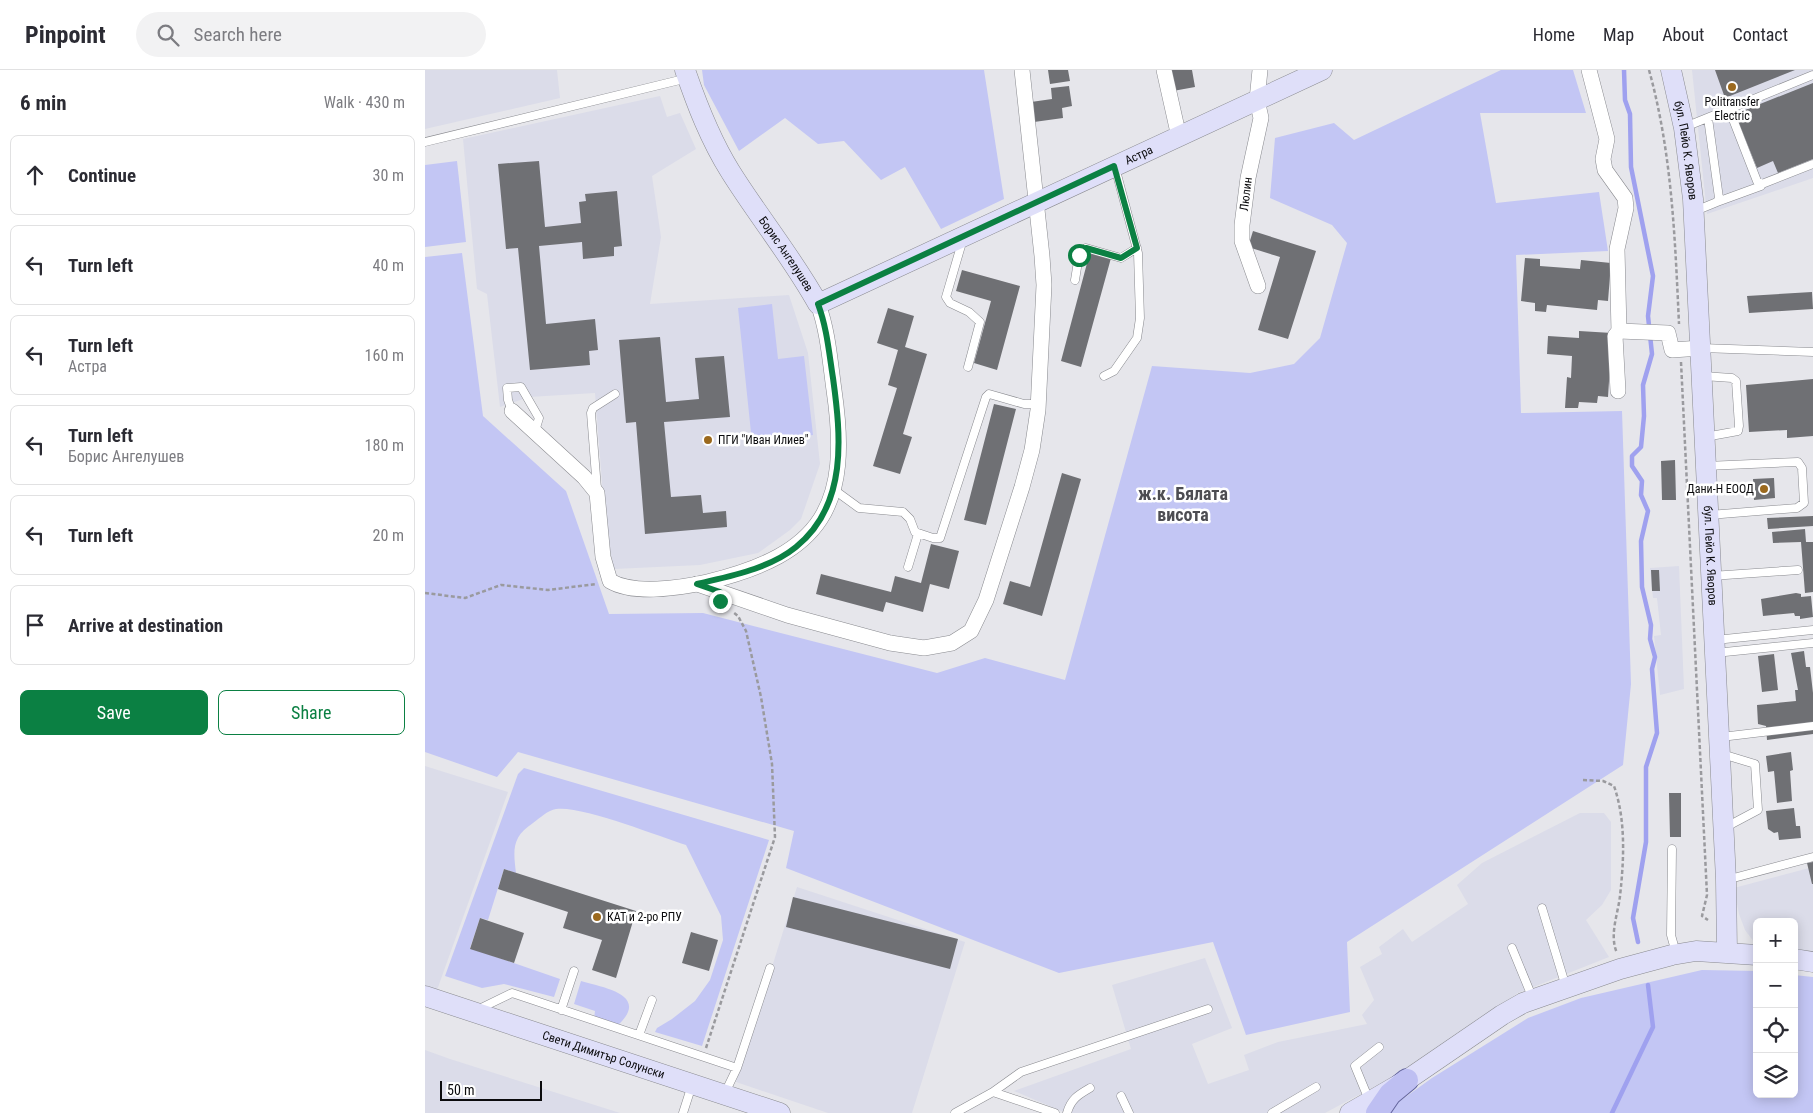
<!DOCTYPE html>
<html lang="en">
<head>
<meta charset="utf-8">
<style>
  :root { --surface:#fff; --page:#f2f2f3; --text:#2b2b33; --muted:#7c7c81; --line:#e1e1e2; --accent:#0b8043 }
  body { margin:0; font-family:"Roboto Condensed",sans-serif; background:var(--page); color:var(--text) }
  .controls { position:absolute; right:15px; bottom:15px; display:grid; overflow:hidden; border-radius:8px; box-shadow:0 2px 12px #0003 }
  .controls button { width:45px; height:45px; display:grid; place-items:center; padding:0; border:0; border-bottom:1px solid var(--line); background:var(--surface); color:var(--text); font:25px sans-serif }
  .scale { position:absolute; left:15px; bottom:12px; width:102px; box-sizing:border-box; padding-left:5px; border:2px solid #0b0b0d; border-top:0; font-size:14px; line-height:18px; white-space:nowrap; color:#0b0b0d; -webkit-text-stroke:4px #fff; paint-order:stroke }
  .stop { position:absolute; width:15px; height:15px; margin:-11px; border:4px solid #0b8043; border-radius:50%; background:#fff }
  .stop.end { background:#0b8043; border-color:#fff; box-shadow:0 1px 5px #0008 }
  .list { margin:0; padding:0; list-style:none }
  h2 { display:flex; justify-content:space-between; align-items:center; height:65px; margin:0; padding:0 20px; font-size:21px }
  h2 small { font-size:16px; font-weight:400; color:var(--muted) }
  .list li { display:grid; grid-template-columns:32px 1fr auto; gap:15px; align-items:center; box-sizing:border-box; height:80px; margin:0 10px 10px; padding:0 10px; border:1px solid var(--line); border-radius:8px }
  .list b { display:block; font-size:19px; white-space:nowrap }
  .list p { margin:0; font-size:16px; white-space:nowrap; color:var(--muted) }
  .list em { font-size:16px; font-style:normal; color:var(--muted) }
  .actions { display:flex; gap:10px; padding:15px 20px }
  .actions a { flex:1; padding:11px 0; border:1px solid var(--accent); border-radius:8px; text-align:center; font-size:18px; color:var(--accent) }
  .actions .main { background:var(--accent); color:#fff }
  .icon { flex:none; width:28px; height:28px; fill:none; stroke:currentColor; stroke-width:2; stroke-linecap:round; stroke-linejoin:round }
  .map { position:relative; flex:none; width:1388px; height:1043px; overflow:hidden }
  header { display:flex; align-items:center; gap:30px; box-sizing:border-box; height:70px; padding:0 25px; background:var(--surface); border-bottom:1px solid var(--line) }
  header strong { font-size:24px }
  nav { display:flex; gap:28px; margin-inline-start:auto; font-size:18px }
  .search { width:350px; height:45px; background:var(--page); display:flex; align-items:center; gap:12px; box-sizing:border-box; padding:0 18px; border-radius:28px; color:var(--muted); font-size:19px }
  main { display:flex }
  aside { flex:1; background:var(--surface) }
  .map>svg:first-child { display:block }
</style>
</head>
<body>
<header>
<strong>Pinpoint</strong>
<div class="search"><svg class="icon" aria-label="search" viewBox="0 0 24 24"><circle cx="10" cy="10" r="6"/><path d="M15 15l6 6"/></svg>Search here</div>
<nav><a>Home</a><a>Map</a><a>About</a><a>Contact</a></nav>
</header>
<main>
<aside>
<h2>6 min<small>Walk · 430 m</small></h2>
<ul class="list">
<li><svg class="icon" aria-label="ahead" viewBox="0 0 24 24"><path d="M12 20V5M6 11l6-6 6 6"/></svg><div><b>Continue</b></div><em>30 m</em></li>
<li><svg class="icon" aria-label="left" viewBox="0 0 24 24"><path d="M17 20v-9H6M10 6l-5 5 5 5"/></svg><div><b>Turn left</b></div><em>40 m</em></li>
<li><svg class="icon" aria-label="left" viewBox="0 0 24 24"><path d="M17 20v-9H6M10 6l-5 5 5 5"/></svg><div><b>Turn left</b><p>Астра</p></div><em>160 m</em></li>
<li><svg class="icon" aria-label="left" viewBox="0 0 24 24"><path d="M17 20v-9H6M10 6l-5 5 5 5"/></svg><div><b>Turn left</b><p>Борис Ангелушев</p></div><em>180 m</em></li>
<li><svg class="icon" aria-label="left" viewBox="0 0 24 24"><path d="M17 20v-9H6M10 6l-5 5 5 5"/></svg><div><b>Turn left</b></div><em>20 m</em></li>
<li><svg class="icon" aria-label="arrive" viewBox="0 0 24 24"><path d="M6 21V4h12l-3 4 3 4H6"/></svg><div><b>Arrive at destination</b></div></li>
</ul>
<div class="actions"><a class="main">Save</a><a>Share</a></div>
</aside>
<div class="map">
<svg width="1388" height="1043" viewBox="0 0 1388 1043">
  <rect width="100%" height="100%" fill="#e6e6eb"/>
  <path fill="#dbdce9" d="M0,0H132L135,28L0,59Z
    M1267,0H1388V108L1282,144Z
    M235,26L242,47L255,43L271,79L227,106L236,167L225,234L364,225L383,283L395,394L376,449L365,460L333,483L275,495L189,499L181,462L170,323L104,327L75,337L62,224L52,219L38,69Z
    M1254,496L1259,619L1235,625L1229,566L1236,565L1232,528H1228L1225,498Z
    M0,696L83,722L12,920L0,916Z
    M1155,743H1179L1186,752V820L1177,835L1161,850L1184,887L1093,923L969,1006L900,1043H641L589,1021L706,979L687,915L780,888L807,958L767,974L783,1014L824,1000L819,985L853,972L942,954L937,945L949,930L935,897L957,884L954,877L978,859L987,872L1043,834L1032,815L1057,793Z
    M1388,797V885L1369,883V852H1332V874L1329,872L1320,860L1314,844L1309,818Z
    M372,817L540,872L487,1043H403L311,1012Z
    M0,980L25,989L195,1043H0Z"/>
  <path fill="#c3c6f4" d="M277,0H559L579,129L516,159L480,97L456,110L419,71L393,74L360,48L314,81L279,15Z
    M1076,0H1148L1161,43H1055L1071,133L1174,122L1183,181L1091,185L1096,343L1197,341L1206,614L1198,695L922,872L925,942L821,965L788,872L634,903L361,798L369,761L93,682L72,707L0,682V187L37,183L58,346L141,421L184,544L278,543L512,603L560,588L640,610L727,296L825,303L869,294L895,268L922,173L907,155L845,128L850,68L909,53L929,70Z
    M32,91L41,172L0,177V95Z
    M347,234L353,289L379,286L388,365L327,372L313,238Z
    M99,698L344,770L277,976L230,962L232,958L247,949L270,931L285,910L298,870L296,846L261,775C233,766 156,735 131,739C123,740 115,748 108,753C87,767 88,779 91,803L79,799L63,850L55,848L45,878L135,909L129,927L79,914L57,918L20,906L93,704Z
    M1277,900L1332,901V1024H1369V905L1388,907V1043H964L968,1036L1007,1008L1103,948L1156,928Z
    M156,911C180,918 227,925 191,957L169,949L170,941L149,934Z"/>
  <g fill="none" stroke-linecap="round" stroke-linejoin="round">
    <path stroke="#9fa1ef" stroke-width="4.5" d="M1199,0L1200,30L1205,44L1206,97L1228,206L1223,246L1227,284L1218,315L1219,346L1216,377L1207,386V396L1217,411L1216,425L1223,441L1216,471L1217,517L1226,555L1225,569L1230,587L1227,599L1232,663L1221,697V772L1208,848L1213,872
      M1187,1043L1228,957L1223,915"/>
  </g>
  <path fill="#6f7074" d="M623,0H643L645,11L625,14Z
    M745,0H767L770,17L748,21Z
    M1290,0H1370L1300,28Z
    M1388,13V89L1353,103L1348,91L1332,98L1310,44Z
    M644,16L647,36L637,38L638,48L609,52L606,32L627,29L626,18Z
    M114,91L120,157L156,153L154,132L161,131L160,124L192,121L197,176L189,177V186L158,189L157,172L114,176L121,254L170,249L173,280L164,281L165,295L105,300L93,178L81,179L73,94Z
    M828,161L891,181L863,269L833,260L855,187L823,177Z
    M665,182L686,188L656,297L636,291Z
    M1100,188L1115,189V196L1155,199L1156,190L1186,193L1183,231L1173,230L1172,240L1122,235L1121,242L1110,241V233L1096,231Z
    M537,200L595,216L572,300L549,293L566,231L531,221Z
    M1387,222L1388,239L1324,243L1322,226Z
    M463,238L489,246L480,277L502,284L478,364L487,367L475,404L448,396L472,318L463,315L473,280L452,273Z
    M1154,261L1187,263L1183,327L1173,326L1172,333L1154,332L1153,338H1140L1142,307L1146,308L1147,286L1122,284L1123,266L1154,268Z
    M235,267L241,332L274,329L270,288L299,286L305,347L239,352L246,427L276,425L278,443L301,441L302,457L220,464L211,352L201,353L194,270Z
    M1388,309V366L1362,368V360L1324,362L1321,315Z
    M569,334L591,339L561,455L539,450Z
    M1250,390L1251,430H1237L1236,391Z
    M637,403L656,409L617,546L578,534L585,511L605,517Z
    M1349,408L1350,428L1329,430L1328,409Z
    M1388,446V456L1343,459L1342,448Z
    M1380,459L1381,472H1388V522L1380,523L1376,472L1348,473L1347,462Z
    M506,474L534,481L524,519L505,514L498,542L461,532L458,542L391,524L396,504L466,522L470,506L496,513Z
    M1226,500H1234L1235,521H1227Z
    M1371,523L1376,524V527L1386,526L1388,547L1375,549V546H1370L1369,543L1338,546L1336,529Z
    M1379,581L1381,597H1385L1388,623V664L1342,670L1341,656L1333,654L1332,635L1371,631L1370,620H1373L1366,583Z
    M1349,584L1353,620L1337,622L1333,586Z
    M1366,682L1368,700L1365,701L1367,731L1352,733L1349,701L1343,702L1341,686Z
    M1244,723H1256V767H1245Z
    M1369,738L1371,756H1375L1376,768L1354,770L1353,762L1349,763L1343,759L1341,741Z
    M1388,792V814H1387L1382,793Z
    M79,799L211,841L191,908L167,900L177,870L138,858L143,842L73,819Z
    M368,827L533,869L525,899L361,857Z
    M55,848L99,863L89,893L45,879Z
    M266,862L293,870L284,901L257,893Z"/>
  <g fill="none" stroke-linecap="round" stroke-linejoin="round">
    <defs>
      <path id="lane" d="M1304,39L1332,111L1337,114L1388,94
        M1260,57L1388,5
        M0,72L263,8
        M1292,132L1336,116L1337,114
        M1270,141L1292,132L1294,128L1283,48
        M538,169L521,227L525,233L544,242L555,252L543,297
        M650,210L654,185L661,178L696,188L712,178
        M1276,278L1388,282
        M679,306L689,301L712,268L715,248L713,183L690,97
        M1278,306L1307,308L1311,311L1314,356L1313,361L1280,367
        M87,341L83,330L82,318L96,317L114,348L110,361
        M1281,396L1373,392L1377,398L1379,433L1372,438L1284,445
        M172,419L166,343L168,338L190,324
        M408,419L434,438L478,442L485,449L490,462L508,468H515L561,327L564,324L599,334H614
        M483,497L493,464
        M1286,506L1373,500
        M1290,570L1388,560
        M1290,583L1388,573
        M1296,667L1388,656
        M1297,684L1330,694L1333,740L1301,757
        M1247,779L1246,865L1251,883
        M1301,810L1388,787
        M1117,838L1141,917
        M1087,878L1108,929
        M54,939L87,923L312,998
        M136,940L149,901
        M214,965L227,930
        M568,1022L596,1002L783,939
        M299,1025L312,998L345,898
        M696,1026L704,1043
        M944,1030L930,996L954,977
        M258,1043L267,1015
        M530,1043L568,1022L630,1043
        M642,1043C646,1029 653,1025 665,1018
        M847,1043L891,1017"/>
      <g id="street">
        <path d="M739,0L754,67"/>
        <path d="M1164,0L1182,69L1178,89L1180,100L1200,128L1201,138L1192,179L1194,261L1190,266L1193,321"/>
        <path id="s1" d="M833,216L817,171V155L823,108L836,48L832,30L835,0"/>
        <path d="M1194,261L1243,263L1247,280L1276,278"/>
        <path d="M87,341L159,407L172,423L178,487L185,511C209,525 255,518 282,512C398,484 426,436 409,320C405,291 403,261 393,234"/>
        <path d="M272,514L362,545L465,573L499,578L527,573L546,561L561,530L597,417L607,380L613,340L619,215L617,186L597,0"/>
      </g>
      <g id="secondary">
        <path id="s2" d="M260,0C272,35 285,69 305,101C333,146 367,187 393,234L897,0"/>
        <path id="s3" d="M1246,0L1259,58L1268,129L1301,810L1302,882"/>
        <path d="M1369,889L1388,892"/>
        <path id="s4" d="M0,926L355,1043"/>
        <path d="M925,1043L982,1010L1077,945L1098,933L1195,899L1247,885L1271,881L1332,885"/>
      </g>
      <path id="primary" d="M952,1043L965,1024L982,1010"/>
    </defs>
    <use href="#lane" stroke="#898a8f" stroke-width="9"/>
    <use href="#street" stroke="#898a8f" stroke-width="16"/>
    <use href="#secondary" stroke="#898a8f" stroke-width="21"/>
    <use href="#primary" stroke="#63649d" stroke-width="24"/>
    <path stroke="#9a9a9e" stroke-width="2.5" stroke-dasharray="4 2.5" stroke-linecap="butt" d="M1224,0C1247,83 1250,168 1254,254
      M1256,292L1282,825L1277,846L1283,850
      M0,523L40,528L76,515L123,520L171,514
      M1158,710L1178,711L1189,716C1201,750 1199,790 1195,826C1193,844 1184,865 1192,883
      M281,978L350,767L347,694L336,627L321,561L313,546L308,542"/>
    <use href="#lane" stroke="#fff" stroke-width="8"/>
    <use href="#street" stroke="#fff" stroke-width="15"/>
    <use href="#secondary" stroke="#dfdff9" stroke-width="20"/>
    <use href="#primary" stroke="#bebff2" stroke-width="22"/>
  </g>
  <g fill="none" stroke-linecap="round" stroke-linejoin="round">
    <path stroke="#0b8043" stroke-width="6" d="M295,531V522L272,514C305,506 344,499 371,477C423,435 416,366 408,308C404,283 402,258 393,234L689,96L712,178L696,188L661,178L654,185"/>
  </g>
  <g fill="#9b691e" stroke="#fff" stroke-width="2">
    <circle cx="1307" cy="17" r="5"/>
    <circle cx="283" cy="370" r="5"/>
    <circle cx="1339" cy="419" r="5"/>
    <circle cx="172" cy="847" r="5"/>
  </g>
  <g text-anchor="middle" dominant-baseline="central" stroke-width="5" stroke-linejoin="round" paint-order="stroke">
    <g font-size="12" fill="#0b0b0d" stroke="#fff" text-anchor="start">
      <text x="1307" y="32" text-anchor="middle">Politransfer<tspan x="1307" dy="14">Electric</tspan></text>
      <text x="293" y="370">ПГИ "Иван Илиев"</text>
      <text x="1329" y="419" text-anchor="end">Дани-Н ЕООД</text>
      <text x="182" y="847">КАТ и 2-ро РПУ</text>
    </g>
    <g font-size="12" fill="#0b0b0d" stroke="#fff">
      <text stroke="none"><textPath href="#s3" startOffset="82">бул. Пейо К. Яворов</textPath></text>
      <text stroke="none"><textPath href="#s2" startOffset="624">Астра</textPath></text>
      <text stroke="none"><textPath href="#s1" startOffset="95">Люлин</textPath></text>
      <text stroke="none"><textPath href="#s2" startOffset="211">Борис Ангелушев</textPath></text>
      <text stroke="none"><textPath href="#s3" startOffset="488">бул. Пейо К. Яворов</textPath></text>
      <text stroke="none"><textPath href="#s4" startOffset="188">Свети Димитър Солунски</textPath></text>
    </g>
    <g font-size="18" font-weight="bold" fill="#4d4d52" stroke="#fff">
      <text x="758" y="423">ж.к. Бялата<tspan x="758" dy="21">висота</tspan></text>
    </g>
  </g>
</svg>
<div class="controls">
<button>+</button>
<button>−</button>
<button><svg class="icon" aria-label="locate" viewBox="0 0 24 24"><circle cx="12" cy="12" r="6"/><path d="M12 2v4M12 18v4M2 12h4M18 12h4"/></svg></button>
<button><svg class="icon" aria-label="layers" viewBox="0 0 24 24"><path d="M12 4l9 5-9 5-9-5zM3 14l9 5 9-5"/></svg></button>
</div>
<div class="scale">50 m</div>
<div class="stop" style="left:654px;top:185px"></div>
<div class="stop end" style="left:295px;top:531px"></div>
</div>
</main>
</body>
</html>
